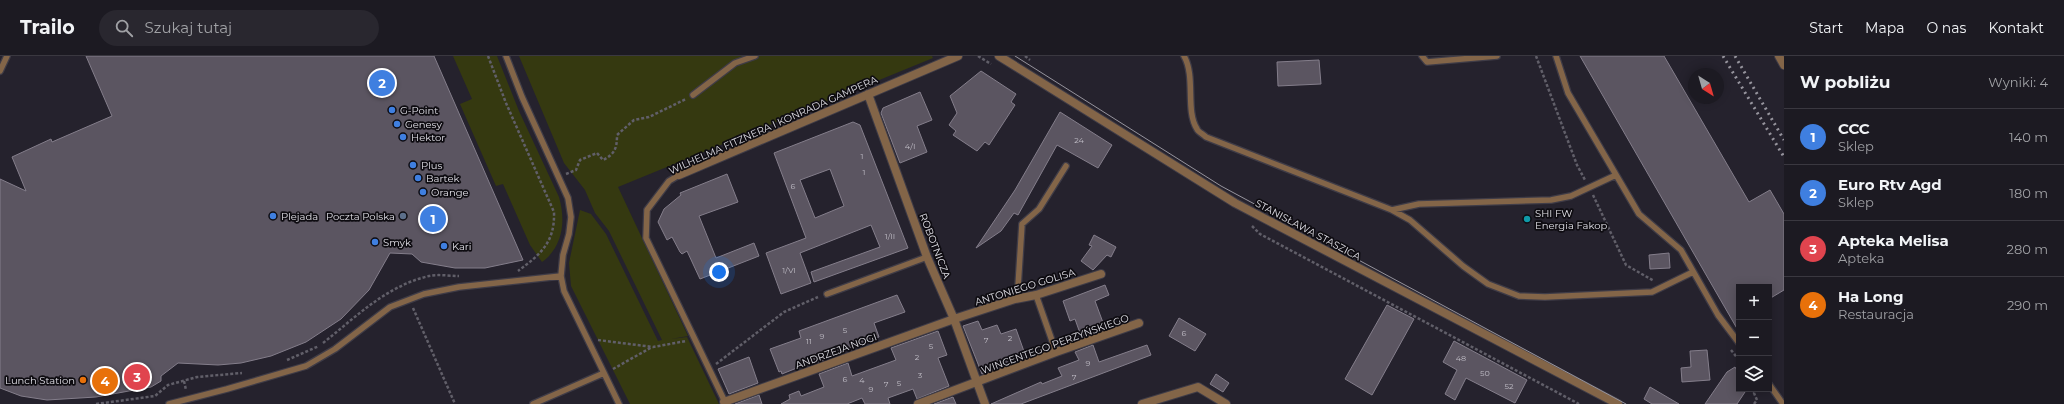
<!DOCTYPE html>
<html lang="pl">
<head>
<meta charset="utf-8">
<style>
  :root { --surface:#1c1a22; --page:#29272f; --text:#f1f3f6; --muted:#a0a1a5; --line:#3a3840; --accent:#ea580c }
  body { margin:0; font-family:Montserrat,sans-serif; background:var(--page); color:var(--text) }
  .controls { position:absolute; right:12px; bottom:12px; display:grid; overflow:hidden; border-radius:0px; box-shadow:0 2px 10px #0003 }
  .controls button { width:36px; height:36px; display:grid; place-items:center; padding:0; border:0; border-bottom:1px solid var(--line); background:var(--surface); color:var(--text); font:20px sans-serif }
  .compass { position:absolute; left:1688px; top:12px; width:36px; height:36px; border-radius:50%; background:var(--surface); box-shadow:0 2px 10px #0003; rotate:143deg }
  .you { position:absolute; left:719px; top:216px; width:14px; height:14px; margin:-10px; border:3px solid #fff; border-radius:50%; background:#1a73e8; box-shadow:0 0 0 6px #1a73e833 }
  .badge { display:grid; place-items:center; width:26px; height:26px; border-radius:50%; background:var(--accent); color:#fff; font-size:13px; font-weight:700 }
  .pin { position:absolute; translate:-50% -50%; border:2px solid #fff; box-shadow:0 1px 4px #0006 }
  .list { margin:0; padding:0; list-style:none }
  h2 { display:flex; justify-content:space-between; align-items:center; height:52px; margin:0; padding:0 16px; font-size:17px }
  h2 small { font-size:13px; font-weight:400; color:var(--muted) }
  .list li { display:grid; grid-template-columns:26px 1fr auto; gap:12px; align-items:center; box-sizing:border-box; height:56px; padding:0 16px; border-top:1px solid var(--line) }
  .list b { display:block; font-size:15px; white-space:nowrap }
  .list p { margin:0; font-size:13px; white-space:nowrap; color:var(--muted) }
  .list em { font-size:13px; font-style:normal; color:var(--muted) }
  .icon { flex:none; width:22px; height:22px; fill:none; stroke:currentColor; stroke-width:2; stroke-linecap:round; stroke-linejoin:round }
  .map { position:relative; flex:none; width:1784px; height:348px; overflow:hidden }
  header { display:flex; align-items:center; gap:24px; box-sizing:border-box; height:56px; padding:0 20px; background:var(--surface); border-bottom:1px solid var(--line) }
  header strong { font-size:19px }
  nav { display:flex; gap:22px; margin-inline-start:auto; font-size:14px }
  .search { width:280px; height:36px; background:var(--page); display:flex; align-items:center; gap:10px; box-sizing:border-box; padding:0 14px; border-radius:22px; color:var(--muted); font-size:15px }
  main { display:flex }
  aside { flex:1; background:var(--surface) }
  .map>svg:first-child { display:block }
</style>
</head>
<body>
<header>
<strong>Trailo</strong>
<div class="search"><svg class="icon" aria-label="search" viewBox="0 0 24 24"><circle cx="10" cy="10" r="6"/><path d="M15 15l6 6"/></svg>Szukaj tutaj</div>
<nav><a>Start</a><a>Mapa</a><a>O nas</a><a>Kontakt</a></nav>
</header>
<main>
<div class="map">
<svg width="1784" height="348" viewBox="0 0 1784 348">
  <rect width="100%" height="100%" fill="#25222d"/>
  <path fill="#353910" d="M453,0H497L519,55L559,141C566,165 563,191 542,206L530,189L503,128L496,130L460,48L472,43Z
    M519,0H932L933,2L618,131L688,280L671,283L687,281L719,348H630L571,230L569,207L580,154L591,158L606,178L658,285L662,284L609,175L595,157L585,134L564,107Z"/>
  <path fill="#5b5561" stroke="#847e8b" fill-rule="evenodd" d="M86,0H434L523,204L485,212H455L421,206L412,198L390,197L369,234L341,263L306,286L271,300L241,307L218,309L178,307L161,320V325L151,331L96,341L47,344L21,340L0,332V123L26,135L12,101L51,83L52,86L112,60Z
    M1580,0H1664L1749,146L1770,134L1784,158V234L1769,243V231H1739V276Z
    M1319,4L1321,28L1278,30L1277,6Z
    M981,15L1016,38L1011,46L1015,49L989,89L985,86L977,95L953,79L956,75L949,69L957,57L950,40Z
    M920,36L932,64L917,70L927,96L900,107L881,57L883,52Z
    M1060,56L1112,89L1098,112L1057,89L1018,159L1014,157L1001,175L976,192L1015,134Z
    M853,66L860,69L908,192L814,226L811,216L880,191L871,169L800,197L811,227L781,238L766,197L806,182L774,97ZM830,113L844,150L815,162L800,124Z
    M727,118L738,146L699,160L716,202L754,187L759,200L700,223L687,195L682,198L680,196L672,181L667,184L658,166L664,153L681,139L680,137Z
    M1094,179L1116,191L1111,201L1107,199L1093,214L1081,205L1092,190L1089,189Z
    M1669,197L1670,212L1650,213L1649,199Z
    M1105,229L1109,239L1095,245L1105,272L1081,280L1075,263L1070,265L1063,245Z
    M897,239L905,256L874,267L879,281L843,294L844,297L815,307L814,305L782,318L781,315L779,316L770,293L801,282L799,275Z
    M1387,249L1414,263L1372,339L1345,323Z
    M1179,262L1206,278L1195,295L1169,280Z
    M978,265L982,274L997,269L1001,278L1016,273L1026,301L982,318L963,270Z
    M938,275L947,299L938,302L949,330L917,343L913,333L888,342L890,348H865L862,342L847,348H781L790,343L789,339L799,335L801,340L824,331L819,318L848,307L852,320L896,304L891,292Z
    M1454,285L1527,324L1515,347L1466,322L1455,344L1445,338L1457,314L1443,306Z
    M1093,289L1099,306L1147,289L1151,299L1021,348H991L1041,326L1042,328L1062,320L1058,312L1079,304L1075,296Z
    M1707,294L1710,324L1682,326L1681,312L1691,311L1690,295Z
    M749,301L758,327L729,338L718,313Z
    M1735,311L1739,318V333H1747L1737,348H1705L1727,316Z
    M1216,318L1229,327L1223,336L1210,328Z
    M1650,331L1679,348H1652L1644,343Z
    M759,339L762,348H735Z
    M953,341L956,348H934Z"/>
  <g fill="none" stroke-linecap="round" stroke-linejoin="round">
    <defs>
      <path id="service" d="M506,0L522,41L568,142L571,161L569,178L563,199L561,220L564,235L604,317L533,348
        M1184,0C1196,21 1185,54 1197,73C1198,76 1203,78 1206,81L1392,154L1410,164L1463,210L1488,228L1519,240L1545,241L1652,236L1693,216
        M1422,0L1427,6L1497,0
        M1556,0L1568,37L1639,158L1681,194L1718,259L1739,287
        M0,15L7,0
        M693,39L735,7L755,0
        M679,119L669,125L647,154L646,182L726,348
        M1392,154L1419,148L1551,144L1571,140L1616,119
        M827,238L927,201
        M1036,239L1056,296
        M1015,243L1014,238L1018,231L1022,168L1039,153L1066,110
        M604,317L619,348
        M1769,328L1783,348
        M169,348L227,333L306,310L335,293L390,251L424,238L459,231L561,220"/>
      <path id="minor" d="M1779,0L1784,9
        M868,38L927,201L954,263L985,348
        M679,119L958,0
        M724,346L954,263L1015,243L1036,239L1101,218
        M918,348L1056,296L1139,267
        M1142,348L1198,331L1226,348"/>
      <path id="tertiary" d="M999,0L1235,147L1618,348"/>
    </defs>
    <use href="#service" stroke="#3f3c47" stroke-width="8"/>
    <use href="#minor" stroke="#3f3c47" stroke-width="10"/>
    <use href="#tertiary" stroke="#3f3c47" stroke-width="10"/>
    <path stroke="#615f69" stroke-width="2.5" stroke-dasharray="3 2" stroke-linecap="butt" d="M488,0L506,47L554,156C555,186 541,198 518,215
      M978,0L991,8
      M1025,0L1030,4
      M1536,0L1577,109L1585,124
      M566,118L576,114L580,104L597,97L603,104C615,98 617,92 617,79L634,64L649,61L686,43
      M1593,139L1626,209L1654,225
      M1252,170L1260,178L1579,348
      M413,252L455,348
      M598,284L653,291L686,285
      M323,287C356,261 386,230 429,220C438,218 450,220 459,220
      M1731,294L1739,304
      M287,304L319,290
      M716,308L784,256L818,241
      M613,313L652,291
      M184,325L186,334
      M96,348L155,340L168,329L197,321L242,317
      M1754,348L1757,344L1754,337L1756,333"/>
    <use href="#service" stroke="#836548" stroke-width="5.5"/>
    <use href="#minor" stroke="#836548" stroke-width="8"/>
    <use href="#tertiary" stroke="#836548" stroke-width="8"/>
    <path stroke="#96949d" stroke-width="1" d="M1015,0L1221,130L1626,348"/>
    <path stroke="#96949d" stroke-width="3" stroke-dasharray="2 4" stroke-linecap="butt" d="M1723,0L1784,101
      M1735,0L1784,84"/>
  </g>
  <g fill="#3f7fe0" stroke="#0e0c11" stroke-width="1.5">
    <circle cx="392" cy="54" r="4"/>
    <circle cx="397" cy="68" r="4"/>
    <circle cx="403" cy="81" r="4"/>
    <circle cx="413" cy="109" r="4"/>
    <circle cx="418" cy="122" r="4"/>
    <circle cx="423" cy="136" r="4"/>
    <circle cx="273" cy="160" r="4"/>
    <circle cx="375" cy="186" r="4"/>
    <circle cx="444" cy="190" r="4"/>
  </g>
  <circle fill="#5c6f8a" stroke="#0e0c11" stroke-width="1.5" cx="403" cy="160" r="4"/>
  <circle fill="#0f9aa8" stroke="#0e0c11" stroke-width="1.5" cx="1527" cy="163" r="4"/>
  <circle fill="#e8710a" stroke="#0e0c11" stroke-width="1.5" cx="83" cy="324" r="4"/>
  <g text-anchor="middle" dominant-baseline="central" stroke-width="3.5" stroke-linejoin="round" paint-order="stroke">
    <g font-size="8" fill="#bfbcc5">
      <text x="1079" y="84">24</text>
      <text x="910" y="90">4/I</text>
      <text x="862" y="100">1</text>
      <text x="864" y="116">1</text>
      <text x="793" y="130">6</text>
      <text x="890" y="180">1/II</text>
      <text x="789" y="214">1/VI</text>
      <text x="845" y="274">5</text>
      <text x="1184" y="277">6</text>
      <text x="822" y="280">9</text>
      <text x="1010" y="282">2</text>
      <text x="986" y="284">7</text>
      <text x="809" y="285">11</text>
      <text x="931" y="290">5</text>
      <text x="917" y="301">2</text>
      <text x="1461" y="302">48</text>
      <text x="1088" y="307">9</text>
      <text x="1485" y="317">50</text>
      <text x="920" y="319">3</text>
      <text x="1074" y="321">7</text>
      <text x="845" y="323">6</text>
      <text x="862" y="324">4</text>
      <text x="899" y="327">5</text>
      <text x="886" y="328">7</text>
      <text x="1509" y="330">52</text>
      <text x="871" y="333">9</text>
    </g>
    <g font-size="10" fill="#e0dfe6" stroke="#0e0c11" text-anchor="start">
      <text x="400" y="54">G-Point</text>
      <text x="405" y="68">Genesy</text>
      <text x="411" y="81">Hektor</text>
      <text x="421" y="109">Plus</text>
      <text x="426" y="122">Bartek</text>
      <text x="431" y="136">Orange</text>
      <text x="1535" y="157">SHI FW<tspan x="1535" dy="12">Energia Fakop</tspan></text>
      <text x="281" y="160">Plejada</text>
      <text x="395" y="160" text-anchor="end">Poczta Polska</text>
      <text x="383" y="186">Smyk</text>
      <text x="452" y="190">Kari</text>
      <text x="75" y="324" text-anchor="end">Lunch Station</text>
    </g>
    <g font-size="10" fill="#e0dfe6" stroke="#0e0c11">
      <text transform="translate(773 69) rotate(-24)">WILHELMA FITZNERA I KONRADA GAMPERA</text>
      <text transform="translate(1308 174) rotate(28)">STANISŁAWA STASZICA</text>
      <text transform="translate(935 190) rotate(69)">ROBOTNICZA</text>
      <text transform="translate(1025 231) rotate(-17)">ANTONIEGO GOLISA</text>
      <text transform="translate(1055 288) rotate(-20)">WINCENTEGO PERZYŃSKIEGO</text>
      <text transform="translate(836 295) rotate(-20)">ANDRZEJA NOGI</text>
    </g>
  </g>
</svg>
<div class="controls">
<button>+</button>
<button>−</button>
<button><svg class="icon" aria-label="layers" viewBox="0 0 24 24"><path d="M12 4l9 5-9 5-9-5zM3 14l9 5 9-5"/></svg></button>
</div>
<svg class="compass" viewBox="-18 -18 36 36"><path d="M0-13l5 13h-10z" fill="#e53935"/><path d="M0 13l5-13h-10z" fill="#a0a1a5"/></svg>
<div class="you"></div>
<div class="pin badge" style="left:433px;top:163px;background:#3f7fe0">1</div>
<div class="pin badge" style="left:382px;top:27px;background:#3f7fe0">2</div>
<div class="pin badge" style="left:137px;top:321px;background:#e0444e">3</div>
<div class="pin badge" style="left:105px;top:325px;background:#e8710a">4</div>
</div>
<aside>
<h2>W pobliżu<small>Wyniki: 4</small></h2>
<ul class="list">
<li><span class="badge" style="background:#3f7fe0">1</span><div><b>CCC</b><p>Sklep</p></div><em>140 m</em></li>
<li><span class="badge" style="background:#3f7fe0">2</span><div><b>Euro Rtv Agd</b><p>Sklep</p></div><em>180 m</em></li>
<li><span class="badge" style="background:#e0444e">3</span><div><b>Apteka Melisa</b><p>Apteka</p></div><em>280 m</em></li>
<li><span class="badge" style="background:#e8710a">4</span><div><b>Ha Long</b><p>Restauracja</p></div><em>290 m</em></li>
</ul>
</aside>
</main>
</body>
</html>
